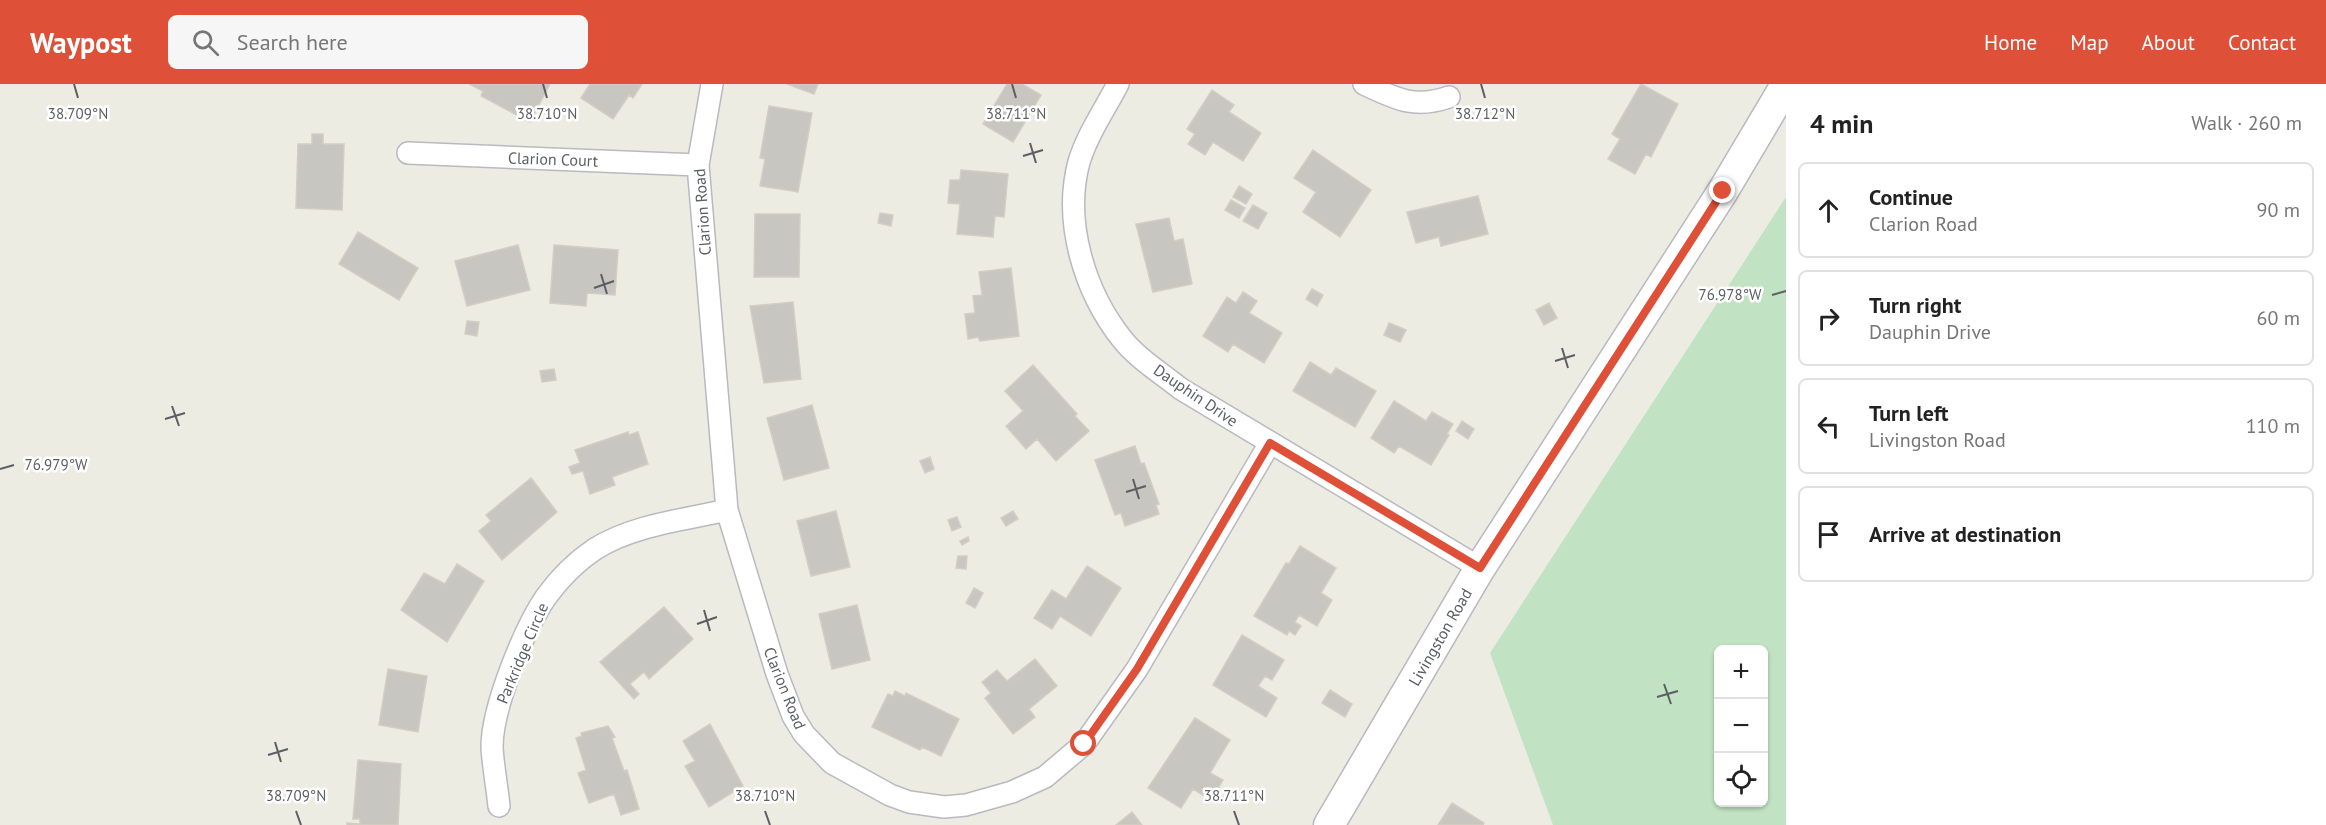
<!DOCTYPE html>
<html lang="en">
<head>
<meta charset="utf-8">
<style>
  :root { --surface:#fff; --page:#f6f6f6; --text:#222; --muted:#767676; --line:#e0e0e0; --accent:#de5038 }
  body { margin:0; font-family:"PT Sans",sans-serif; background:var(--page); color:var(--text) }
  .controls { position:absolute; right:18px; bottom:18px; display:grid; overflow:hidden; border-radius:9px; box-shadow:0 2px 4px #0004 }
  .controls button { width:54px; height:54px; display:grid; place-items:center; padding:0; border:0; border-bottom:2px solid var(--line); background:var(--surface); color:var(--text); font:30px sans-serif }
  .stop { position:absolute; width:18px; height:18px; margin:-14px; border:4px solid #de5038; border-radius:50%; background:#fff }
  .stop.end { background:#de5038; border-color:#fff; box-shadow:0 2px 6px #0008 }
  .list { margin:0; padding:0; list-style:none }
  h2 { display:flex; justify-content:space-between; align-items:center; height:78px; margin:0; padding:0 24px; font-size:26px }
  h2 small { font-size:20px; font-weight:400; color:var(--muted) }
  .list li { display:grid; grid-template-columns:39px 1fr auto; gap:18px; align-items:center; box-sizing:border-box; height:96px; margin:0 12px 12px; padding:0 12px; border:2px solid var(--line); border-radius:9px }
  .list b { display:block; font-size:22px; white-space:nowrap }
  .list p { margin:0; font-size:20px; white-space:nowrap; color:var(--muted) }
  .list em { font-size:20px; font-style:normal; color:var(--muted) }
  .icon { flex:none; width:33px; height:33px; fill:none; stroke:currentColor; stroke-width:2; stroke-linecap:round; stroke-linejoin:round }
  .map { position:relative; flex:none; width:1786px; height:741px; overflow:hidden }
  header { display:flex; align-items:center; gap:36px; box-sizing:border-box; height:84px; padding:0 30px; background:var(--accent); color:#fff }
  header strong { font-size:28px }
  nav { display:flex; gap:33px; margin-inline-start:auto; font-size:21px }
  .search { width:420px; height:54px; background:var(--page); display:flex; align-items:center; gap:15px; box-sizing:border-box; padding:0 21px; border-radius:9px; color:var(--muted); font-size:22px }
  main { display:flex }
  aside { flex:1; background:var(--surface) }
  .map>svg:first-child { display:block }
</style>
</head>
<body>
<header>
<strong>Waypost</strong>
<div class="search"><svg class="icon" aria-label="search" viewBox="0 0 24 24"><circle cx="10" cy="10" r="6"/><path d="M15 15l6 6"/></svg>Search here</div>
<nav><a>Home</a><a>Map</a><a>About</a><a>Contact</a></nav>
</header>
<main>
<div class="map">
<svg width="1786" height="741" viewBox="0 0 1786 741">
  <rect width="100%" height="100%" fill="#edece3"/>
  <path fill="#c1e3c3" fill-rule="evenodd" d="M1786,113V741H1553L1490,569ZM1718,566H1764V718H1718Z"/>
  <path fill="#c8c6c0" stroke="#d1cec2" stroke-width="1.5" d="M469,0H550L530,38L481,12L483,7Z
    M590,0H642L633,14L629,11L613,35L581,14Z
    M787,0H818L814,10Z
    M1007,0H1022L1041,11L1013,58L983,40Z
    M1641,0L1678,20L1651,73L1646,70L1635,90L1608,75L1620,55L1612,50Z
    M1212,6L1234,21L1229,28L1261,49L1243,77L1213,58L1205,71L1188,60L1195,50L1187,45Z
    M769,22L812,29L798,108L760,102L765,75L760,74Z
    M312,50H323V60H344L342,126L296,124L298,60H312Z
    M1313,66L1371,106L1340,153L1303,128L1316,108L1294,94Z
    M961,86L1008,90L1004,133L995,132L993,153L957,150L960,120L948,119L950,96H960Z
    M1239,102L1252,110L1246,120L1233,113Z
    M1478,112L1488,150L1441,162L1439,153L1416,159L1407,128Z
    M1231,116L1245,124L1239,134L1225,126Z
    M1253,121L1267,129L1258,145L1243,137Z
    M880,129L893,131L891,142L878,139Z
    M755,130H800L799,193H754Z
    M1169,134L1174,157L1183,155L1192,200L1153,208L1136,140Z
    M358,148L418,184L399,216L339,180Z
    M518,161L530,206L467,222L455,177Z
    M554,161L618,166L615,211L587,209L586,222L550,219Z
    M1011,184L1019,252L980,257L978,253L968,255L965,230L975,229L973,212L982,211L979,188Z
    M1312,205L1323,211L1317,222L1306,215Z
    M1243,208L1257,217L1249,229L1282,249L1264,279L1233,260L1228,268L1203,252L1227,213L1236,219Z
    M793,218L801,295L764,299L750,222Z
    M1549,219L1557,234L1544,241L1536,226Z
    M467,237L479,238L477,252L465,250Z
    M1389,239L1406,246L1400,258L1384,251Z
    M1310,278L1331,291L1336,284L1376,307L1355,343L1293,307Z
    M1033,281L1077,330L1075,332L1089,347L1056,377L1037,355L1026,365L1006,342L1023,327L1005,307Z
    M554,285L556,296L542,298L540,287Z
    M1394,317L1426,337L1432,328L1453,340L1447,350L1449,351L1431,381L1399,362L1394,369L1371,354Z
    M812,321L829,384L784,396L767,334Z
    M1462,337L1474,345L1468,355L1456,347Z
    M628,348L629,351L638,348L648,380L612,393L615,401L590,410L583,387L572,390L569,383L580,379L575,366Z
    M1135,362L1141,380L1144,379L1159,420L1156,421L1159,430L1125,442L1121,429L1115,431L1095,376Z
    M930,373L934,385L925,389L920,377Z
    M531,394L557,428L502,476L479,447L491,437L486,431Z
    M836,427L850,483L811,492L797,437Z
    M1013,427L1018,435L1006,442L1001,434Z
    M957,433L961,443L952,447L948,436Z
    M968,453L969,457L962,461L960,457Z
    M1300,462L1336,484L1321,509L1332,516L1317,542L1299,531L1295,538L1301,542L1295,551L1289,547L1287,551L1254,532L1286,479L1289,480Z
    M958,472H967L966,485L956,484Z
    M457,480L484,497L447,558L401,526L424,489L445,500Z
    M1087,482L1121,504L1091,552L1060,532L1052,545L1034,534L1052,506L1066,515Z
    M974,504L983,509L975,524L966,519Z
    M857,521L870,576L832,585L819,530Z
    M664,523L693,555L649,595L644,588L630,600L639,610L634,615L600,578Z
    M1242,551L1284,576L1272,596L1265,592L1258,602L1277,614L1266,633L1213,601Z
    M1035,575L1057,602L1029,625L1035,633L1013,650L985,614L991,609L982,598L997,586L1007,597Z
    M388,585L427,592L418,648L379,641Z
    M1330,606L1352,620L1345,633L1322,619Z
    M895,607L905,612L906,609L959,635L941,672L922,663L920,666L872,643L888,610L893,612Z
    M1195,634L1230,656L1210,689L1223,696L1211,716L1193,705L1181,724L1148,704Z
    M710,640L743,702L709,723L685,682L695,677L683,657Z
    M608,642L615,653L612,654L624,687L627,686L639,725L621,731L614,710L589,719L578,689L586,686L576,654L582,652L581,649Z
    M358,676L401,680L398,741H347V739L360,740V735H353Z
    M1452,719L1484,739L1483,741H1438Z
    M1132,728L1142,741H1116Z"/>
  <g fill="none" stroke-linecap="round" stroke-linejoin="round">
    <defs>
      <path id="street" d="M712,0L698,81L727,426L777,590L793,632L804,650L832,679L890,711L909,718L944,723L966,721L1012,708L1045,693L1084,660L1137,585L1270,359
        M1118,0C1105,25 1087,51 1079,78C1063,137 1084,207 1122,255C1138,275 1161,289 1181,305L1480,484
        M1364,0C1396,15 1414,25 1449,13
        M408,69L698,81
        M499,722C497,702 493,682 492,663C492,624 524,545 546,513C559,495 577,477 595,465C633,441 684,436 727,426"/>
      <path id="secondary" d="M1329,741L1480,484L1723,107L1786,1"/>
    </defs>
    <use href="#street" stroke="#b8babf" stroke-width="24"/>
    <use href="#secondary" stroke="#b7b9bf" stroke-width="33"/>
    <use href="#street" stroke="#fff" stroke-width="21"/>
    <use href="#secondary" stroke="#fff" stroke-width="30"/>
  </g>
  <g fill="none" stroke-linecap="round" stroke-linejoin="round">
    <path stroke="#de5038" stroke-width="8" d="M1084,660L1137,585L1270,359L1480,484L1723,107"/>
  </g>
  <path fill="none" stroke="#5b5e63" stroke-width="2" d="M74,0L78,14M543,0L547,14M1012,0L1016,14M1481,0L1485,14M1030,59L1036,79M1023,72L1043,66M601,190L607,210M594,204L614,197M1772,211L1786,207M1562,264L1568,284M1555,277L1575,271M172,322L179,342M165,335L185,329M0,385L14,381M1133,395L1139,415M1126,408L1146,402M704,526L710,547M697,540L717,533M1664,600L1671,620M1657,613L1678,607M275,658L281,678M268,671L288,665M296,727L301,741M765,727L770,741M1234,727L1239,741"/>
  <g text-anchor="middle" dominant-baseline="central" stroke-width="5" stroke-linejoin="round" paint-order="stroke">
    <g font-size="16" fill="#5b5e63" stroke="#fff">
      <text transform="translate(553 75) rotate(2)">Clarion Court</text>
      <text transform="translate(702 128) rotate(-94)">Clarion Road</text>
      <text transform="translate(1196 311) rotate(34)">Dauphin Drive</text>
      <text transform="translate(1440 553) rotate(-60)">Livingston Road</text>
      <text transform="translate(522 569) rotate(-67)">Parkridge Circle</text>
      <text transform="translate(785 604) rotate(68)">Clarion Road</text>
    </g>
  </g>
  <g font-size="15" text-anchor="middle" fill="#5b5e63" stroke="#fff" stroke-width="5" stroke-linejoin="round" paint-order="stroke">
    <text x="78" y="35">38.709°N</text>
    <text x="547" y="35">38.710°N</text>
    <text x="1016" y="35">38.711°N</text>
    <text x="1485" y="35">38.712°N</text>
    <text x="1730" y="216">76.978°W</text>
    <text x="56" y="386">76.979°W</text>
    <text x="296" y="717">38.709°N</text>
    <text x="765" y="717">38.710°N</text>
    <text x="1234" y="717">38.711°N</text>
  </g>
</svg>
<div class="controls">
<button>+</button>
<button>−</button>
<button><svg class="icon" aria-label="locate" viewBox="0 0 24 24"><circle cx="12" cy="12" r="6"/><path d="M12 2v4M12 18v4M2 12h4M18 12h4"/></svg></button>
</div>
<div class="stop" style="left:1084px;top:660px"></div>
<div class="stop end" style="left:1723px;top:107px"></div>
</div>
<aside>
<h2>4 min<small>Walk · 260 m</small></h2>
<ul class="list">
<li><svg class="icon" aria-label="ahead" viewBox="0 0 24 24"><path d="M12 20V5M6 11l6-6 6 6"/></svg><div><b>Continue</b><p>Clarion Road</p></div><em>90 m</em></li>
<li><svg class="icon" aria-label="right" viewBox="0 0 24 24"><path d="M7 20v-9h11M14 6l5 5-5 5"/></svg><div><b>Turn right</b><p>Dauphin Drive</p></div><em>60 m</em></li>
<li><svg class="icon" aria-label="left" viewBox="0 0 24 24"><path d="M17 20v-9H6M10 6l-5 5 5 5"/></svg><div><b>Turn left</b><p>Livingston Road</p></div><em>110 m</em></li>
<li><svg class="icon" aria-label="arrive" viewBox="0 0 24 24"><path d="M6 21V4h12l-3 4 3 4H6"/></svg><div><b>Arrive at destination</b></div></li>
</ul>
</aside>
</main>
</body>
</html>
